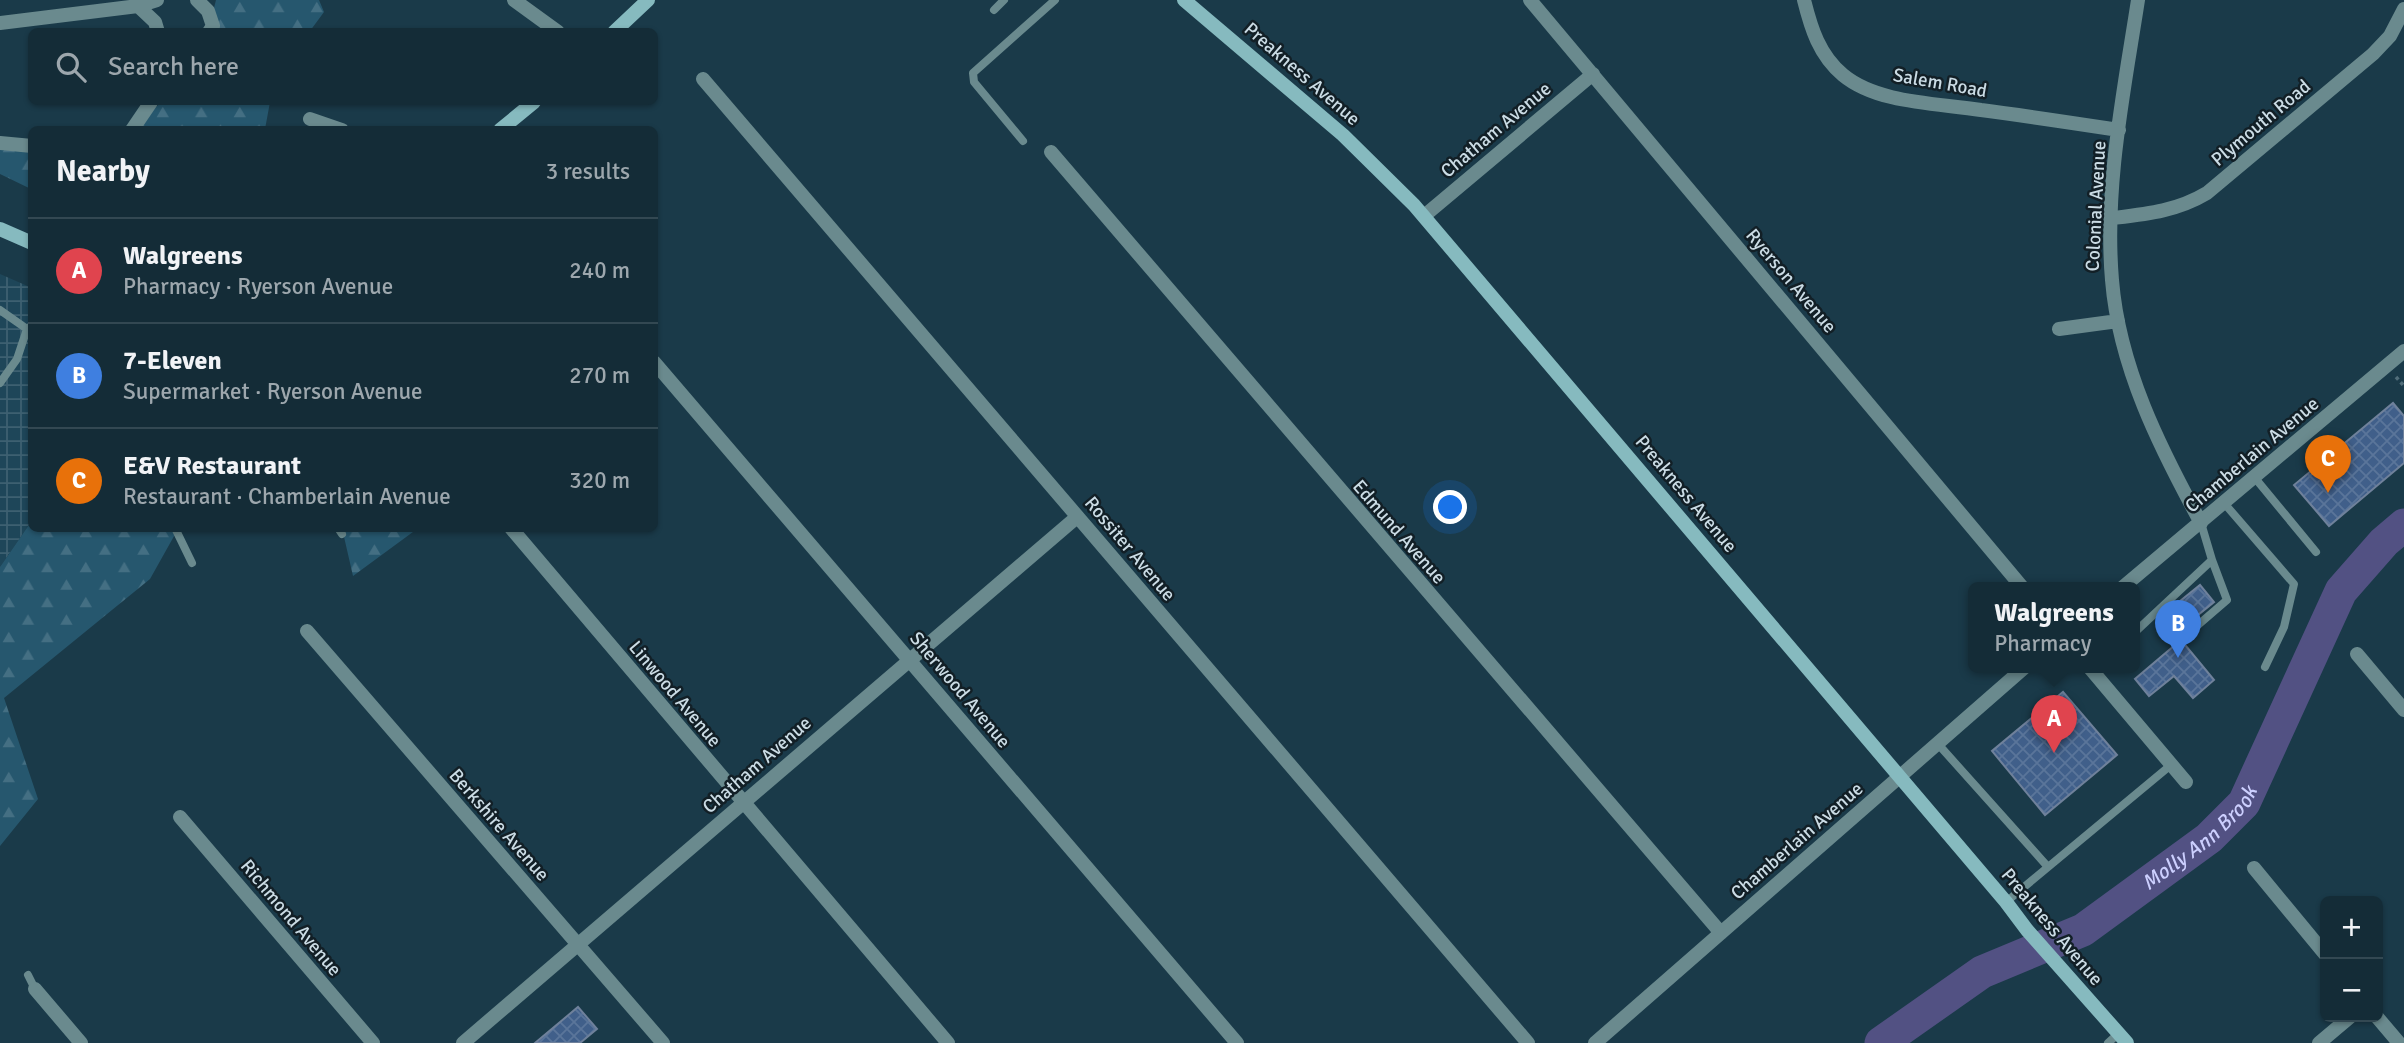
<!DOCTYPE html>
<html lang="en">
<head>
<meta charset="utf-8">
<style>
  :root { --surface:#142c37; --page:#213842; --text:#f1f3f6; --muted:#9da7ad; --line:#334852; --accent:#8abfa5 }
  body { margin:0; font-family:Signika,sans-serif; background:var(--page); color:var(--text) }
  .controls { position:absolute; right:21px; bottom:21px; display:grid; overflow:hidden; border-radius:10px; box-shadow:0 2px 5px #0004 }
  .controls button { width:63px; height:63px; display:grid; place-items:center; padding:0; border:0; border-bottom:2px solid var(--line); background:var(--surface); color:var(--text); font:35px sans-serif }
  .you { position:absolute; left:1451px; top:508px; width:24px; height:24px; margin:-18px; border:5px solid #fff; border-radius:50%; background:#1a73e8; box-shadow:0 0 0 10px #1a73e833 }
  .badge { display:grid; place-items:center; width:46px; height:46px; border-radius:50%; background:var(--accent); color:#fff; font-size:23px; font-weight:700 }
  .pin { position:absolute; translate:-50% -58px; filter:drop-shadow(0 2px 4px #0008) }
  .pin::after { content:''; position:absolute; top:37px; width:24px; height:21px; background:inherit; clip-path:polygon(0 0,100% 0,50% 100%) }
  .popup { position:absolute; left:1968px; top:582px; width:172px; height:91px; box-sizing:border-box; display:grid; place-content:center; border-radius:10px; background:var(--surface); filter:drop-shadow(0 2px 5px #0005); font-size:23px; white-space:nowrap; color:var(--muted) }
  .popup b { font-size:26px; color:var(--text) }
  .popup::after { content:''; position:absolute; left:50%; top:100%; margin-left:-14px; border:14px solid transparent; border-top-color:var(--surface) }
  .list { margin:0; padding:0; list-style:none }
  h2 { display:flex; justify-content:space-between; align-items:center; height:91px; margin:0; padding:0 28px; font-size:30px }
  h2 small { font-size:23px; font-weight:400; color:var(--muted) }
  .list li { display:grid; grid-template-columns:46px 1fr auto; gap:21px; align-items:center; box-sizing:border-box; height:105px; padding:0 28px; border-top:2px solid var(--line) }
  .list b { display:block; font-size:26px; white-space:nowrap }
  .list p { margin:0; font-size:23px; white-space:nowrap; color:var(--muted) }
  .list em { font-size:23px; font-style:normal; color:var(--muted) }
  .icon { flex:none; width:38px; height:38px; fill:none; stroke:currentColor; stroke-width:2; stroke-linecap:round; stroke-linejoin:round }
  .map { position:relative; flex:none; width:2404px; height:1043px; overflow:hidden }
  .search { position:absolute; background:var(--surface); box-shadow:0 2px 5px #0004; left:28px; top:28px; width:630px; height:77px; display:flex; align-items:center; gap:18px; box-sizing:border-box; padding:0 24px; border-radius:10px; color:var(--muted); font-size:26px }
  .panel { position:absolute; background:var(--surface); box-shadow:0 2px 5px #0004; left:28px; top:126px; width:630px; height:406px; border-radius:10px }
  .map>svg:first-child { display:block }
</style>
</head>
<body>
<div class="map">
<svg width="2404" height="1043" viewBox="0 0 2404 1043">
  <defs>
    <pattern id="industrial-grid" width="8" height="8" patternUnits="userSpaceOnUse" patternTransform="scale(1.75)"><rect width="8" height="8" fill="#1e4659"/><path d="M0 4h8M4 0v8" fill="none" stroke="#3d6071"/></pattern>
    <pattern id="forest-firs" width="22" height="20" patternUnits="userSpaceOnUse" patternTransform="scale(1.75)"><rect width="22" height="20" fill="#26576e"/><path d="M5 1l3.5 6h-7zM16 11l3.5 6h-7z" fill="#446f83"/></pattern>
    <pattern id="water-rules" width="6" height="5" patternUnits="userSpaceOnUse" patternTransform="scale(1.75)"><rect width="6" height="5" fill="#525183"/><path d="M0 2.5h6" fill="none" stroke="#6a6994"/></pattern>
    <pattern id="building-cross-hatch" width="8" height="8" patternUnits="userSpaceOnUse" patternTransform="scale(1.75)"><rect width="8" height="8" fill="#405f8a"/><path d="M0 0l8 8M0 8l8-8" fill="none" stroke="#5a759a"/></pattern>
  </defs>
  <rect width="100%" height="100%" fill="#1a3a49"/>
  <path fill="url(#industrial-grid)" d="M0,274L32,288L31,522L0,567Z"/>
  <path fill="url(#forest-firs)" d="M216,0H319L324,12L310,31L208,32Z
    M163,102H270L265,129L120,130Z
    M0,142L31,143V189L0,174Z
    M31,522L32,528L178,529L150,579L4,698L38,799L0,846V567Z
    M342,528L417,529L353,576Z"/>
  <path fill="url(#water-rules)" d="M1982,972L1885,1043H1868Z"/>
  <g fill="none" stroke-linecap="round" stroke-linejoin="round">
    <path stroke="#525183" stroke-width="33" id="s1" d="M1881,1043L1982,972L2083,930L2209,838L2244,803L2341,591L2384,542L2404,525"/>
  </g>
  <path fill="url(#building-cross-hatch)" stroke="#6f819b" stroke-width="2" d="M2393,403L2404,416V463L2329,526L2294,485Z
    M2200,585L2214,602L2193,619L2179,602Z
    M2181,640L2214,680L2193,698L2174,676L2149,696L2135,679Z
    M2063,692L2117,755L2045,815L1992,751Z
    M578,1007L597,1029L580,1043H535Z"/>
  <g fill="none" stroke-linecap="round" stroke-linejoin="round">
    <path stroke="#516d7a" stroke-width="3.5" stroke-dasharray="3.5 3.5" stroke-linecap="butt" d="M2396,377L2404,386"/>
    <path stroke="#6a8a8e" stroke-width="8" d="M994,10L1004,0
      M1023,141L974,82L973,73L1055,0
      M0,310L27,329L32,325
      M0,383L17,359L27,329
      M2255,478L2316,552
      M2224,503L2294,584L2284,627L2265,667
      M175,528L192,563
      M338,528L342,534
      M2167,602L2191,631L2227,600L2212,560
      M2134,633L2212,560L2201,523
      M1938,744L2048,867
      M2006,902L2171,765
      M28,975L35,989
      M2108,1043L2119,1033"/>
    <path stroke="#6a8a8e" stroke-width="14" d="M197,0L208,11L213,26L209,32
      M514,0L558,32
      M1530,0L2022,587
      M1804,0C1811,28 1819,55 1843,75C1878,104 1938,103 1981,110C2027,116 2073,123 2119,130
      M2138,0C2124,91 2104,187 2112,280C2119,367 2160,448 2201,523
      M138,6L157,0
      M0,23L138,6L155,22L158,32
      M703,79L1528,1043
      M310,119L342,130
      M132,130L151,102
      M0,143L32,146
      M1051,152L1721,933
      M1424,216L1593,74
      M2113,218C2147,214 2177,211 2207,193L2373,54L2390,36L2404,9
      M2059,329L2118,321
      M654,362L1237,1043
      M511,528L948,1043
      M2123,587L2404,351
      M307,631L663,1043
      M2357,654L2404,710
      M2089,667L2186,782
      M180,817L373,1043
      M2254,868L2325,954
      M35,989L81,1043
      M2377,1017L2399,1043
      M463,1043L1077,517
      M1595,1043L2025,667
      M2319,1043L2350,1017"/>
    <path stroke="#86babf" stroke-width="14" d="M1184,0L1343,135L1414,205L2006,902L2027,930L2127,1043
      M614,32L648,0
      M500,130L534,102
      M0,229L32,243"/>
  </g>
  <g text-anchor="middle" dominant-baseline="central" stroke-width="5" stroke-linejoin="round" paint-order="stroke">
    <g font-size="19" fill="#cbdce5" stroke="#121f26">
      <text transform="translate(1302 74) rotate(41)">Preakness Avenue</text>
      <text transform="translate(1940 83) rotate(10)">Salem Road</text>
      <text transform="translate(2261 123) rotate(-40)">Plymouth Road</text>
      <text transform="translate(1496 130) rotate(-40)">Chatham Avenue</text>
      <text transform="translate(2096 206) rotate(-87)">Colonial Avenue</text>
      <text transform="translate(1791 281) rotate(50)">Ryerson Avenue</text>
      <text transform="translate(2252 455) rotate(-40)">Chamberlain Avenue</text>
      <text transform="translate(1686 494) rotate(50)">Preakness Avenue</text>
      <text transform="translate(1399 532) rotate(49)">Edmund Avenue</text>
      <text transform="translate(1130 549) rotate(50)">Rossiter Avenue</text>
      <text transform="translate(960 690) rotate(50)">Sherwood Avenue</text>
      <text transform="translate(675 694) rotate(50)">Linwood Avenue</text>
      <text transform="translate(757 765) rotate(-41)">Chatham Avenue</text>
      <text transform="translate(499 825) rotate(49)">Berkshire Avenue</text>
      <text transform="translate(1797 841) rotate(-41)">Chamberlain Avenue</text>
      <text transform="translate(291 918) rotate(50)">Richmond Avenue</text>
      <text transform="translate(2052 927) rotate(50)">Preakness Avenue</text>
    </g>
    <g font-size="21" font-style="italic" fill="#cccffe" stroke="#121f26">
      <text stroke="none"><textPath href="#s1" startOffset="382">Molly Ann Brook</textPath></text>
    </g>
  </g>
</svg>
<div class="controls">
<button>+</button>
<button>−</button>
</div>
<div class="you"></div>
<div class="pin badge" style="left:2054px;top:753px;background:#e0444e">A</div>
<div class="popup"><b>Walgreens</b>Pharmacy</div>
<div class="pin badge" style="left:2178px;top:658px;background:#3f7fe0">B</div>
<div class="pin badge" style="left:2328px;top:493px;background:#e8710a">C</div>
<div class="search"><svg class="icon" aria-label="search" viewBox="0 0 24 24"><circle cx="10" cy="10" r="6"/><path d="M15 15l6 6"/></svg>Search here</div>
<section class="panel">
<h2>Nearby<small>3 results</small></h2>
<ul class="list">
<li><span class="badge" style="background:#e0444e">A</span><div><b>Walgreens</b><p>Pharmacy · Ryerson Avenue</p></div><em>240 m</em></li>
<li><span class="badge" style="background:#3f7fe0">B</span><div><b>7-Eleven</b><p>Supermarket · Ryerson Avenue</p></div><em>270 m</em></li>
<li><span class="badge" style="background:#e8710a">C</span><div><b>E&amp;V Restaurant</b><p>Restaurant · Chamberlain Avenue</p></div><em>320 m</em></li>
</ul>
</section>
</div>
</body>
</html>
